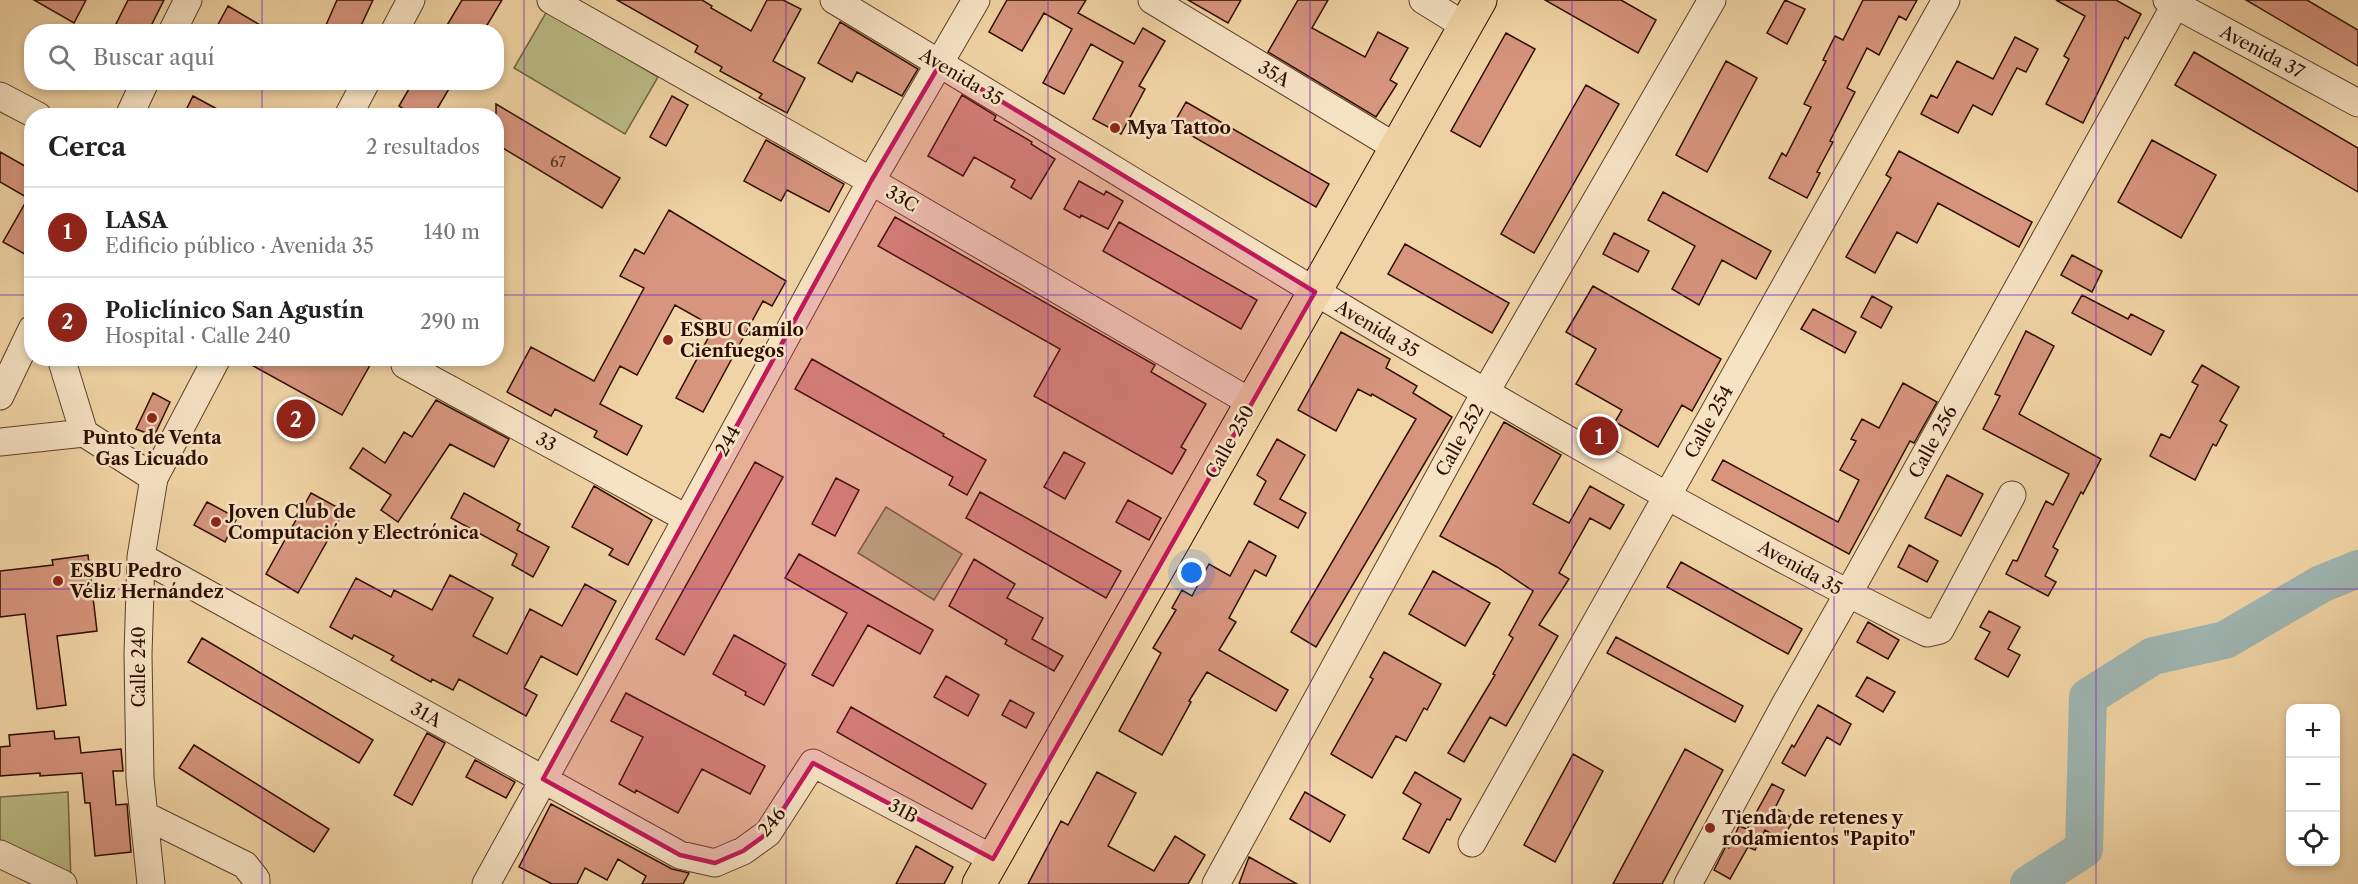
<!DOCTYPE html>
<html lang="es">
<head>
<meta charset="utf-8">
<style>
  :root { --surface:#fff; --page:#f6f6f6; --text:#222; --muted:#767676; --line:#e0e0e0; --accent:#8f2418 }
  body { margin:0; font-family:"Libre Caslon Text",serif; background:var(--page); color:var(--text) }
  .controls { position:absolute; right:18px; bottom:18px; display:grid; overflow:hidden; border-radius:12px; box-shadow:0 3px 9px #0003 }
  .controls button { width:54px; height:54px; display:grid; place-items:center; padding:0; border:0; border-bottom:2px solid var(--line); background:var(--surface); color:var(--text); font:30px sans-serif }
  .you { position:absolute; left:1192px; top:573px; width:21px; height:21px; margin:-15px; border:4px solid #fff; border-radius:50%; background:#1a73e8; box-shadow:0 0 0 9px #1a73e833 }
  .badge { display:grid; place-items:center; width:39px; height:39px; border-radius:50%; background:var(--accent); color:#fff; font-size:20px; font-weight:700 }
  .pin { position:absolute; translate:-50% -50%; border:3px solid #fff; box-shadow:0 2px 6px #0006 }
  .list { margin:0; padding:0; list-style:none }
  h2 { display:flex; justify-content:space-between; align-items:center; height:78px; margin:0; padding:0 24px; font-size:26px }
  h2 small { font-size:20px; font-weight:400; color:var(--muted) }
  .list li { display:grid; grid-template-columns:39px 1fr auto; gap:18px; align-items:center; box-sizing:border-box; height:90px; padding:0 24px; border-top:2px solid var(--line) }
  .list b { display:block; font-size:22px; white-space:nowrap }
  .list p { margin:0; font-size:20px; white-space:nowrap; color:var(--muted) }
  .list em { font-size:20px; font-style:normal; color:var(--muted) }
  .icon { flex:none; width:33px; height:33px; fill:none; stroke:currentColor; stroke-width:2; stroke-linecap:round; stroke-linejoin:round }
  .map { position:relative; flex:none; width:2358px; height:884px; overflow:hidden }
  .search { position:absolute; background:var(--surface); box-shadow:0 3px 9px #0003; left:24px; top:24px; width:480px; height:66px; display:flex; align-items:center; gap:15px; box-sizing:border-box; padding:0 21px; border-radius:24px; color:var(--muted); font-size:22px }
  .panel { position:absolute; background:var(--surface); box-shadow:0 3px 9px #0003; left:24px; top:108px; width:480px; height:258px; border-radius:24px }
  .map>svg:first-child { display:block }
</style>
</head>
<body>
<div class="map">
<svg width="2358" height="884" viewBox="0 0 2358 884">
  <rect width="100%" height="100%" fill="#f1d4a5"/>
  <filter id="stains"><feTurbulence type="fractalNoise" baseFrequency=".00333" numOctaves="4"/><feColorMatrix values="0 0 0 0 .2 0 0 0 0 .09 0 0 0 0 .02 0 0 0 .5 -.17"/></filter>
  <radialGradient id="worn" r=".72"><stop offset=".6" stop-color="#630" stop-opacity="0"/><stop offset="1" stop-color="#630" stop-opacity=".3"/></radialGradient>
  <path fill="#bbbc85" stroke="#746543" stroke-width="1.5" d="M547,11L658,77L625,134L514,68Z
    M886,507L962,554L934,600L858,553Z
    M68,792L71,883L0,850V797Z"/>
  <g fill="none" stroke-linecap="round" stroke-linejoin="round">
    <path stroke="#9fb6b2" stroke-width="38" d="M2029,884L2084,849L2088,697L2153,656L2225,640L2321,584L2358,569"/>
  </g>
  <path fill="#d7957e" stroke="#2e0e01" stroke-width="1.5" d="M34,0H86L74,23Z
    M128,0H164L148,32H112Z
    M337,0H373L358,32H323Z
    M462,0H502L483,32H443Z
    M617,0H702L712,6L711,8L751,31L767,0H783L801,9L773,61L805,78L787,113L759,98L762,94L720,71L722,67L695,52L698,46Z
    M1007,0H1086L1078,13L1134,44L1143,28L1165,41L1139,86L1145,89L1121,134L1093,119L1123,62L1091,44L1064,94L1043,83L1072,29L1044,13L1022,51L989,32Z
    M1188,0H1241L1228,23Z
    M1298,0H1328L1312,28L1365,57L1378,32L1408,48L1390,80L1397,84L1376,117L1268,52Z
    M1545,0H1621L1656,20L1638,53Z
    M1785,0L1805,9L1787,44L1767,33Z
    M1863,0H1917L1906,20L1899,16L1879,55L1867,48L1847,88L1855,92L1830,141L1833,142L1817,172L1820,173L1807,198L1769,178L1782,153L1786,156L1811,107L1804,104L1826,61L1823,60L1835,36L1843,40Z
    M2056,0H2116L2141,14L2128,39L2125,37L2083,123L2046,104L2069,59L2064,56L2085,16Z
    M2246,0H2307L2358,30V66Z
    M228,6L272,32H214Z
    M840,22L918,69L902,96L857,72L852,82L818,63Z
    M1506,33L1535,49L1480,147L1451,131Z
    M2015,37L2038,49L2026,72L2017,68L1992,115L1973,105L1958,133L1921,114L1931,95L1937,98L1957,61L1993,79Z
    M2194,52L2358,148V192L2175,85Z
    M1726,61L1757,78L1707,172L1676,155Z
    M413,82H453L433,116H415L399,106Z
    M1586,85L1619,104L1534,253L1501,234Z
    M962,95L996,116L994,120L1032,142L1031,144L1055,159L1031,199L1011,187L1015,180L974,157L963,176L928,156Z
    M193,96L230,116H183Z
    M672,96L688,105L666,146L650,137Z
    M1186,102L1329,184L1316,207L1173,125Z
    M496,104L620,178L602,208L496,144Z
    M766,140L844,184L829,212L787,190L781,201L744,181Z
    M2152,140L2216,175L2181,238L2118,202Z
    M1899,151L2032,222L2019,247L1938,203L1917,243L1897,232L1875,273L1846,257L1891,178L1886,175Z
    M0,152L32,170V258L3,242L28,198L0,182Z
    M1079,181L1104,195L1106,191L1123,201L1108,229L1081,215L1080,218L1064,209Z
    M1663,192L1771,251L1756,279L1722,260L1699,305L1672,289L1695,246L1648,220Z
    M669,210L786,281L772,306L763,301L703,412L676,398L714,327L675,305L637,375L620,366L600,404L642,426L627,455L594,437L597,431L555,409L551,416L507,392L531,347L594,381L644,288L620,276L635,249L644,254Z
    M895,217L1155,365L1151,372L1206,404L1181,447L1186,450L1172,474L1034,396L1060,349L878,246Z
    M1119,222L1257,300L1241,329L1103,251Z
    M1614,233L1649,251L1638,272L1603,254Z
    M1405,244L1509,303L1492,333L1388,274Z
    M2072,255L2102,271L2092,292L2061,275Z
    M1593,286L1721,359L1692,411L1682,405L1658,447L1615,422L1622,410L1576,384L1596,349L1566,332Z
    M2082,295L2128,319L2131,314L2164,331L2151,355L2072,313Z
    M1872,296L1892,307L1881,328L1861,317Z
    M1813,309L1856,332L1845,353L1801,329Z
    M2026,331L2054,346L2019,414L2101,459L2083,494L2081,492L2053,547L2058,550L2045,576L2056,582L2048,596L2006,574L2013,560L2017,561L2046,501L2053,505L2069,474L1983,429L2000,396L1995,394Z
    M1341,332L1390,359L1386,368L1417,386L1413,393L1452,417L1316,647L1291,632L1416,419L1372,394L1371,396L1358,389L1336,431L1298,410Z
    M239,358H374L342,415Z
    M812,359L944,434L943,436L986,460L967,495L949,485L953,477L795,389Z
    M2202,365L2239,387L2220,421L2227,425L2216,446L2213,444L2195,480L2150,456L2161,434L2170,438L2198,385L2192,382Z
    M1903,383L1937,402L1914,443L1910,441L1849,554L1712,480L1723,460L1838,522L1859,480L1840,470L1856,441L1851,439L1862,419L1879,428Z
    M153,393L170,402L154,436L136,429Z
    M436,400L509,439L494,467L450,444L398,522L381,510L391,495L350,468L363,448L385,463L404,432L412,437Z
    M1504,422L1561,455L1533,504L1569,523L1590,486L1624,505L1610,529L1590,518L1559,573L1569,579L1539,625L1558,636L1506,726L1490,717L1464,762L1448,753L1495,675L1493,674L1513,638L1509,635L1533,591L1497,567L1440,536Z
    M1277,439L1305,455L1280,499L1306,513L1298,528L1254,504L1266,481L1257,475Z
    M1064,452L1085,463L1065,499L1044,487Z
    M755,462L783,477L684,655L656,639Z
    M1947,475L1983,494L1961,536L1925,518Z
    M836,478L859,490L835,536L812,524Z
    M594,486L652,520L628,565L609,555L613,549L572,527Z
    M980,492L1121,571L1106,598L966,518Z
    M311,493L344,511L298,593L266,574Z
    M464,493L520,524L517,530L549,547L533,577L512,565L517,554L451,518Z
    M1128,500L1161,518L1149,540L1116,522Z
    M207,502L237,518L225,542L194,525Z
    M1249,541L1276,556L1266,576L1255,570L1229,618L1236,622L1219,650L1288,690L1276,711L1207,672L1189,701L1191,702L1162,755L1119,731L1161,653L1153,648L1176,610L1172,608L1182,590L1192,596L1209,564L1230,576Z
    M1909,545L1938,561L1927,582L1898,567Z
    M799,554L933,630L920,654L868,625L833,686L812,675L847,613L785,578Z
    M88,555L97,631L57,636L66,705L37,709L25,614L0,617V571L53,565L52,560Z
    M974,559L1015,584L1007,598L1043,618L1032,639L1063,656L1054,671L1005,644L1007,640L949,606Z
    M1681,562L1802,629L1788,654L1667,587Z
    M1433,571L1490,603L1465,646L1409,614Z
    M450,575L493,598L473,636L507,654L530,609L562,626L585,584L616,601L577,675L541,656L524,688L537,695L526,716L459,679L453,690L432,679L431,682L391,660L394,656L354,635L352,639L330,627L356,578L391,597L394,590L432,610Z
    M1989,611L2020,627L2008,649L2020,655L2008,677L1975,659L1990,632L1980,627Z
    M1868,622L1899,640L1888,659L1857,642Z
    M734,635L786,664L764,705L745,695L746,692L713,674Z
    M1616,637L1743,706L1735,722L1607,653Z
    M202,638L373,740L359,763L188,662Z
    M1384,652L1441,684L1427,710L1424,708L1406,741L1396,736L1372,778L1331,754L1373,679L1370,677Z
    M946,676L979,695L968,716L934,697Z
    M1867,677L1895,692L1883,712L1856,696Z
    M626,693L765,766L750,794L702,769L678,813L636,790L635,793L619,784L643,737L611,721Z
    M1010,700L1034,713L1026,728L1002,715Z
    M1818,705L1851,724L1840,745L1827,737L1805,776L1782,763L1792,745L1794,747Z
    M851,707L986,784L972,809L837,732Z
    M54,731L55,739L79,737L81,753L121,749L123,771H113L116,805L127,804L131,852L95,856L90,803H85L82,773L40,776V773L0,776V747L10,746L9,735Z
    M427,733L445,743L412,805L394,795Z
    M194,745L329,829L314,852L179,768Z
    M1685,749L1723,770L1662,884H1613Z
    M1573,754L1603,771L1555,862L1524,845Z
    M475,760L515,782L506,798L466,777Z
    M1097,772L1136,793L1108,846L1154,871L1175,836L1205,855L1188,884H1028L1061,821L1068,825Z
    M1415,772L1461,799L1450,820L1447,819L1429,853L1403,839L1421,804L1403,793Z
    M1772,784L1784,790L1775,808L1794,819L1782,840L1765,830L1755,850L1748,847L1730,879L1714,870L1726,846L1729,848L1739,826L1747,829Z
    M1305,792L1345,815L1330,842L1290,819Z
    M551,804L672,869L689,873L683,884H642L646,876L618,859L607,880L585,868L577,884H552L519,867Z
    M916,846L953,867L944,884H896Z
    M1249,857L1297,884H1239Z"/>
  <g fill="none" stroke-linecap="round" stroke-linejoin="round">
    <defs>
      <path id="minor" d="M551,0L871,181L1252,403
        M834,0C1085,150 1332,306 1586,450C1698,514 1811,576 1927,633L1940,630L2012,495
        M1152,0L1397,148
        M1423,0L1465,26
        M2167,0L2358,103
        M172,32L188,0
        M394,32L411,0
        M0,96L38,116
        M129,116L145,82
        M348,116L366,82
        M405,365L686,518
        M0,396L32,329
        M84,433L154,478
        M0,442L84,433L61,358
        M141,557L680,855L715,863L743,851L768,833L813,763L993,859
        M144,815L245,865L256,879V884
        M1472,843L1946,0
        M0,854L63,884
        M151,884L140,778L138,654L141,557L154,478L217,358
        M486,884L614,652L871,181L976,0
        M1216,884L1485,393L1712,0
        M1688,884L1786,703L1848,594L2178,0"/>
      <path id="major" d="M979,884L1480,0"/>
    </defs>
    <use href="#minor" stroke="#5f402a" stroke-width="29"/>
    <use href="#major" stroke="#2e0e01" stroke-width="35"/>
    <use href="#minor" stroke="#f6e3c4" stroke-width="27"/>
    <use href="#major" stroke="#f1d4a5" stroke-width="33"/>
  </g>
  <path fill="#c2185b" fill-opacity="0.2" stroke="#c2185b" stroke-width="4.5" stroke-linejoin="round" d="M940,64L1315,292L993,859L813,763L768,833L743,851L715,863L680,855L543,779L871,181Z"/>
  <path fill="none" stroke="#7b2cbf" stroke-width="1.5" stroke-opacity="0.55" d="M262,0V32M524,0V884M786,0V884M1048,0V884M1310,0V884M1572,0V884M1834,0V884M2096,0V884M262,82V116M0,295H32M496,295H2358M262,358V884M0,589H2358"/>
  <g fill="#8f2418" stroke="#f6e3c4" stroke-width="2">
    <circle cx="1115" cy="128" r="6"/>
    <circle cx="668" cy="340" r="6"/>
    <circle cx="152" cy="418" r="6"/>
    <circle cx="216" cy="522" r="6"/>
    <circle cx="58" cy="581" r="6"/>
    <circle cx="1710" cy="828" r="6"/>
  </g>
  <g text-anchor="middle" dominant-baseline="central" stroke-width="5" stroke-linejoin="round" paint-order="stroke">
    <g font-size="15" fill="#583020">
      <text x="558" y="161">67</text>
    </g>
    <g font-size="18" fill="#2e0e01" stroke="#f6e3c4">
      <text transform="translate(2262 52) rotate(28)">Avenida 37</text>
      <text transform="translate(1274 74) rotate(31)">35A</text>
      <text transform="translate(961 77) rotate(31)">Avenida 35</text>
      <text transform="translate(902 199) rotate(30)">33C</text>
      <text transform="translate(1377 329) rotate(31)">Avenida 35</text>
      <text transform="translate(1709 422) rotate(-61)">Calle 254</text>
      <text transform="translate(1460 440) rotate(-61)">Calle 252</text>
      <text transform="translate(728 441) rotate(-61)">244</text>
      <text transform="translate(546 442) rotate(29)">33</text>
      <text transform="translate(1230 442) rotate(-61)">Calle 250</text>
      <text transform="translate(1933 442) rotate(-61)">Calle 256</text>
      <text transform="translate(1800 568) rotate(29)">Avenida 35</text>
      <text transform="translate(139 667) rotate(-90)">Calle 240</text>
      <text transform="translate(426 715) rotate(29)">31A</text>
      <text transform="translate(903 811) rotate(28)">31B</text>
      <text transform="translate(772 822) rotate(-51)">246</text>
    </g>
    <g font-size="18" font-weight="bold" fill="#2e0e01" stroke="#f6e3c4" text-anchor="start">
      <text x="1127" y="128">Mya Tattoo</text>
      <text x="680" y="330">ESBU Camilo<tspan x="680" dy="21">Cienfuegos</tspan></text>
      <text x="152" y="438" text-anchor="middle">Punto de Venta<tspan x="152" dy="21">Gas Licuado</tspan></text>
      <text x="228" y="512">Joven Club de<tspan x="228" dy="21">Computación y Electrónica</tspan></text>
      <text x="70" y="571">ESBU Pedro<tspan x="70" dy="21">Véliz Hernández</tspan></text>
      <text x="1722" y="818">Tienda de retenes y<tspan x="1722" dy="21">rodamientos "Papito"</tspan></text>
    </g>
  </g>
  <rect width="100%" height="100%" filter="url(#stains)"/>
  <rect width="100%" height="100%" fill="url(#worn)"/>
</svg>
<div class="controls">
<button>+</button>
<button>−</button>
<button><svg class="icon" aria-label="locate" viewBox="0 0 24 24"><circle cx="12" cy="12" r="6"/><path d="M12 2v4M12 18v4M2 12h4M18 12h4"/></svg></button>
</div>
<div class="you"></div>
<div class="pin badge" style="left:1599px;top:436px">1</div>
<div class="pin badge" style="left:296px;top:419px">2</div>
<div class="search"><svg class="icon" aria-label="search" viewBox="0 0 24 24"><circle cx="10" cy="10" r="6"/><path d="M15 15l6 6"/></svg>Buscar aquí</div>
<section class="panel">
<h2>Cerca<small>2 resultados</small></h2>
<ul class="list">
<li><span class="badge">1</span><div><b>LASA</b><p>Edificio público · Avenida 35</p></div><em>140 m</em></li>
<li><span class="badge">2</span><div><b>Policlínico San Agustín</b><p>Hospital · Calle 240</p></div><em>290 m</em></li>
</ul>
</section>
</div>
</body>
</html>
